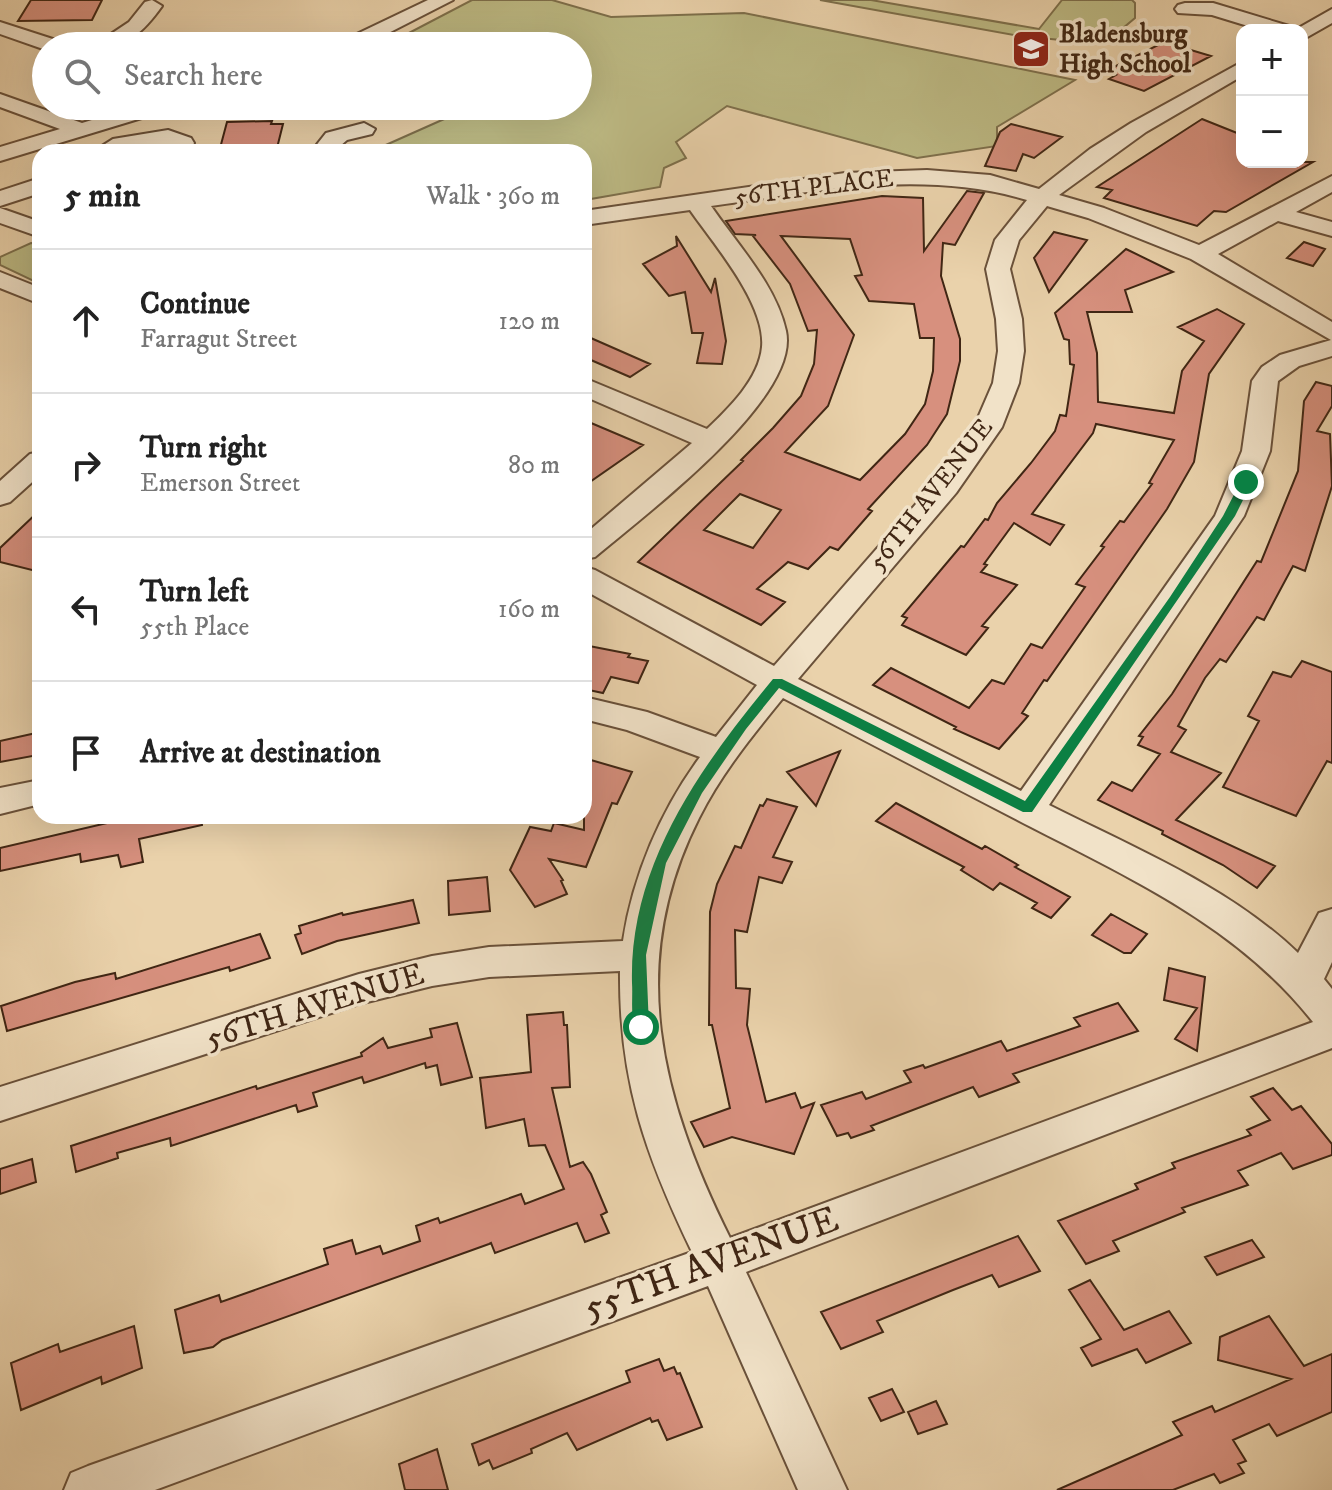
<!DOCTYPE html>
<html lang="en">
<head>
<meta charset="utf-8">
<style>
  :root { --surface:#fff; --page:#f6f6f6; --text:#222; --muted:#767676; --line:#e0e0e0 }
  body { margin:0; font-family:"IM FELL DW Pica",serif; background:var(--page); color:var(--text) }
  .controls { position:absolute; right:24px; top:24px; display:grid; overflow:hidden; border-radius:16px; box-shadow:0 8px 32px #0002 }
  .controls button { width:72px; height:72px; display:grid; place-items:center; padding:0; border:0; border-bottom:2px solid var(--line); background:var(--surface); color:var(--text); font:40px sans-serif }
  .stop { position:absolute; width:24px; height:24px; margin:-18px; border:6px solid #0b8043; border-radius:50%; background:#fff }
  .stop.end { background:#0b8043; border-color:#fff; box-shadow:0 2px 8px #0008 }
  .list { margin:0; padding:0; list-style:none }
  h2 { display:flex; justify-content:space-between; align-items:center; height:104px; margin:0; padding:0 32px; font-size:34px }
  h2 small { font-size:26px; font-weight:400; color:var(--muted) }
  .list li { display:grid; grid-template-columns:52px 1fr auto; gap:24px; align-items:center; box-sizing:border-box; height:144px; padding:0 32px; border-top:2px solid var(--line) }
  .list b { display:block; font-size:30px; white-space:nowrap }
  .list p { margin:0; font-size:26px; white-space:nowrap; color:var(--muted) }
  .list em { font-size:26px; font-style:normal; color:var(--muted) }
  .icon { flex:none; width:44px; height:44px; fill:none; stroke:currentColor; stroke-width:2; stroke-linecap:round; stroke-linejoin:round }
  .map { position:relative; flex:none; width:1332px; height:1490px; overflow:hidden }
  .search { position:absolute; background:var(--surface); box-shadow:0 8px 32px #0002; left:32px; top:32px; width:560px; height:88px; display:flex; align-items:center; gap:20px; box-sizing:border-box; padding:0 28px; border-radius:44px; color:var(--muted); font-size:30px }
  .panel { position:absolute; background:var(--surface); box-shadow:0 8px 32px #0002; left:32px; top:144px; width:560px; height:680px; border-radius:24px }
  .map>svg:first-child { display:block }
</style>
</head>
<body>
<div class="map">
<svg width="1332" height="1490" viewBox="0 0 1332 1490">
  <rect width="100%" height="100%" fill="#ead2ab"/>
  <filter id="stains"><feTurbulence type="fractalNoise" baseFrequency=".0025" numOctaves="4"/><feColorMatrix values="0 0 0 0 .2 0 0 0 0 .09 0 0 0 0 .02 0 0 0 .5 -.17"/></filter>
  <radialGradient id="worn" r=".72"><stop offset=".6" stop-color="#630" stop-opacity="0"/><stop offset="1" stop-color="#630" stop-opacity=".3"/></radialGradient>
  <path fill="#bdba84" stroke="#7e704c" stroke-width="2" d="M472,0H552L611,17L744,13L1075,80L997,127V146L917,158L727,106L676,142L686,158L664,168L660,187L585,200L584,152H370L451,116L444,106H578V46H384Z
    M820,0H871L1039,29L1062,0H1132L1135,3V18L1123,28L1097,37L1061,40L1019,36Z
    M31,243L40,244V284L0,265V257Z"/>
  <path fill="#d7907e" stroke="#402614" stroke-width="2" fill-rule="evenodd" d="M31,0H102L92,20L18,21Z
    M1164,42L1211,56L1144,91L1109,79L1116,75L1106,71Z
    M1202,119L1242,135V162H1313L1226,212L1214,211L1197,226L1104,198L1112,190L1097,187Z
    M272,121L271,124H283L276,152H219L227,122Z
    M1011,124L1062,137L1034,158L1023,154L1016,171L985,166L1000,132Z
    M967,191L984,193L955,245L943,243L941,276L960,339V361L947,414L927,445L868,509L872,511L838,550L830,547L808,569L788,562L757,589L785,602L761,625L638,562L743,461L741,460L773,428L801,396L814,364L817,330L808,331L790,284L753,236L756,235L735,234L726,221L882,196L923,198L924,251ZM781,236L850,239L862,275L855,276L869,301L914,304L920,338H934L933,371L925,404L905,434L860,480L785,452L828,406L854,335ZM740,494L781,510L753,548L704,530Z
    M1054,232L1087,240L1049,292L1034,258Z
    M676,236L711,292L715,278L726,341L722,364L697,363L703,333H692L685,292L669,296L643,264L677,246Z
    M1304,242L1325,249L1313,266L1287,258Z
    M1126,249L1173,272L1125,290L1132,312H1087L1097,353L1098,402L1174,413L1182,371L1204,341L1178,327L1217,309L1244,324L1209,374L1194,462L1167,509L1047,681L1044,680L1022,713L1028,716L999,749L954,729L956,727L873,685L891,668L969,708L992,680L1004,684L1031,644L1042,648L1085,587L1076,584L1104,547L1101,546L1120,521L1124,522L1152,484L1149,483L1174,440L1096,424L1093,433L1032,514L1064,525L1050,545L1014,523L984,564L987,565L981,572L1017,585L982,626L988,628L966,655L902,625L907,618L902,616L961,546L964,547L985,519L988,520L997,503L1031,463L1055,431L1060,415L1066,416L1074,365L1070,364L1069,340L1064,339L1055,313Z
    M584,335L650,364L630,377L584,357Z
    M1316,382L1332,386V406L1317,431L1330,434L1332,486L1305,571L1293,566L1264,620L1257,617L1226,662L1220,659L1205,678L1178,726L1186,730L1171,752L1221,773L1176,820L1275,866L1257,888L1223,865L1162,834L1163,831L1098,800L1112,782L1132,791L1160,754L1138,745L1143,737L1139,736L1172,694L1257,561L1261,562L1298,471L1304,401Z
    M584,420L643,445L584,486Z
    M40,510V572L0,562V548Z
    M584,645L630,654L628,657L648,661L638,683L611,677L603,693L584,689Z
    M1302,661L1332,672V763L1327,761L1296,816L1223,787L1259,721L1248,716L1273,672L1291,677Z
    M36,733L38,755L0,762V741Z
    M840,751L816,806L787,772Z
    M584,758L632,772L617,804L612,803L586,867L549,859L563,880L561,881L567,894L535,907L510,870L530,827L551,831L554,823L584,830Z
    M767,799L797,807L773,857L792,862L782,883L759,877L747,932L735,930L736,988L750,989L747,1025L766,1102L795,1093L801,1108L814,1103L794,1154L732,1137L704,1147L691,1122L730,1108L712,1025H709L710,912L717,884L735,846L741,848L760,805L763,806Z
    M896,803L982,849L985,846L1018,865L1015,867L1070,897L1051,918L1032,908L1037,903L1000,883L993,890L961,870L964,867L876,821Z
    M137,816H201L202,825L139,839L143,862L121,867L118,855L81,862L80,854L0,871V848Z
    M487,877L490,911L449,915L448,881Z
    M413,900L419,923L337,941L302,954L295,935L301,933L299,926L342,913L343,915Z
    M1111,914L1147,934L1131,953H1124L1092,935Z
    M260,934L270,958L230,971L229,967L7,1031L1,1006L75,982L115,973L116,979Z
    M1169,968L1205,977L1197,1051L1175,1039L1197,1008L1164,1000Z
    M1118,1003L1138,1031L1013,1074L1019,1082L979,1097L973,1087L871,1126L874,1130L851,1138L848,1133L837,1136L821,1105L862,1092L866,1099L911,1082L904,1071L923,1065L925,1068L1001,1041L1007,1051L1080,1026L1074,1018Z
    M563,1012L564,1025H567L570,1087L552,1088L570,1167L583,1162L591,1174L607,1212L601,1215L609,1233L585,1242L577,1223L495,1253L491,1243L489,1244L222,1340L213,1347L184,1353L175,1310L219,1295L221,1302L328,1264L324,1249L352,1240L356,1254L380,1246L383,1254L420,1241L416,1226L438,1218L440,1223L521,1194L525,1204L564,1189L545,1145L529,1146L524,1119L486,1128L480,1078L531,1072L527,1015Z
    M457,1023L472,1077L441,1085L437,1065L426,1068L425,1063L364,1083L362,1077L313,1093L317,1106L298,1112L296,1105L171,1146L170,1138L117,1153L118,1158L76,1172L71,1146L256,1086L257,1089L362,1056L361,1053L383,1038L388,1048L432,1037L430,1029Z
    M1273,1088L1292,1110L1301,1106L1332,1144V1155L1293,1169L1281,1153L1238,1171L1248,1185L1182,1208L1185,1212L1113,1241L1119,1251L1086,1264L1058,1221L1138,1189L1135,1184L1175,1168L1172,1163L1251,1135L1247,1130L1270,1120L1251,1097Z
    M32,1159L36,1182L0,1194V1169Z
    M1018,1236L1040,1271L999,1287L992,1275L953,1290L877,1321L883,1332L841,1349L821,1312Z
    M1252,1240L1264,1257L1217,1275L1205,1257Z
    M1090,1280L1124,1330L1169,1311L1191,1343L1146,1363L1137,1349L1092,1366L1081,1348L1101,1339L1069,1290Z
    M1269,1316L1304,1366L1332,1354V1412L1277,1436L1269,1424L1233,1440L1246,1461L1238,1464L1244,1473L1220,1483L1214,1474L1173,1490H1057L1182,1435L1173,1422L1212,1406L1215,1412L1291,1379L1218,1360L1220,1337Z
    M134,1326L142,1368L102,1384L101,1377L21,1410L11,1363L58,1344L60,1352Z
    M659,1359L664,1371L674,1367L677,1374L680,1373L702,1427L667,1440L658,1420L652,1422L650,1418L577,1450L567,1433L531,1449L532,1453L493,1469L489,1460L479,1465L472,1444L630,1382L626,1371Z
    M892,1389L904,1412L881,1421L869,1398Z
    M936,1401L947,1424L918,1434L908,1412Z
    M437,1449L448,1490H405L399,1464Z"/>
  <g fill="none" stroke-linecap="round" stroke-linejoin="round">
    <defs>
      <path id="minor" d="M152,0L162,6C142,34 128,46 93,46L129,22L145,2Z
        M428,0H453L363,46H337L340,42Z
        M1185,3H1213L1289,26L1292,30H1261L1212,15L1178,13L1175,9L1178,5Z
        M1332,9V23L1302,40V30H1295Z
        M0,22L62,42L65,46H46V50L0,34Z
        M1242,62V76L1146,132L1059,195L1104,208L1199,245L1332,176V192L1296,212L1332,222V236L1278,221L1218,254L1332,322V356L1299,366L1278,381L1270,451L1244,516L1049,805C1134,848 1228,886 1298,953L1319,913L1332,909V962L1324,979L1332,989V1048L746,1272L847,1490H798L708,1286L155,1490H64L71,1473L88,1466L692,1252C645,1154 619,1081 620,971L489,977L432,986L359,1004L0,1121V1087L359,974L432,956L489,947L623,941C633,875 661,810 700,757L627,730L584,719V697L647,712L716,737L757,685L584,590V567L595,570L774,666L923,496L974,427L993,383L998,351L996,319L986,269L995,240L1027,200C923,169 816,191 711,206C737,244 776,285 786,331C801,399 643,516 595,557L584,559V535L692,443L584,396V378L707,429C729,408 759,379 762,347C766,304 713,243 690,210L584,225V211L845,173L927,170L990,175L1039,189L1090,149L1131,123ZM1047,206L1088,218L1191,259L1331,340L1280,355L1262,367L1252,381L1242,451L1215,516L1021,791L798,679L956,493L1002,427L1019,383L1024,351L1022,319L1010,269L1019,240ZM783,698C865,741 948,784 1031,827C1134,880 1239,928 1313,1022L730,1238C661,1099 625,964 699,818C721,774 752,736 783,698Z
        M0,94L82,123L138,106H172L168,110L0,161V147L60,129L0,107Z
        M364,123L375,129L372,134L347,140L333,152H311L326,133Z
        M168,130L191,138L194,143L190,152H168L171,146L166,144L117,152L105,151L102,146L113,139Z
        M40,178V193L0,206V191Z
        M0,208L40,222V237L0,223Z
        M0,272L40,288V304L0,288Z
        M40,452V475L10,502L0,505V481L30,454Z
        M40,780V804L0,814V788Z"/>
    </defs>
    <use href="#minor" stroke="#6a513a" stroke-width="4"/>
    <use href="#minor" fill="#f1e2c8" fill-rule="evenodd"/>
  </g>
  <path fill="#0b8043" d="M1242,479L1252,482L1235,516L1032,812H1023L779,688L746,729L702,793L666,863L646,955L649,1027L641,1034L636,1032C630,1018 633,998 632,983C629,865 701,766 773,679H782L1025,801L1170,597L1223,516Z"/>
  <defs>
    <symbol id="school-square" viewBox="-11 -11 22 22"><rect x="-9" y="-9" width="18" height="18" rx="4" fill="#8f2418" stroke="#f1e2c8"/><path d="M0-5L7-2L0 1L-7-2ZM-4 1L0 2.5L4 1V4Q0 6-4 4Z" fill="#fff"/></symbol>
  </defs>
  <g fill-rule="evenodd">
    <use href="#school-square" x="1009" y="27" width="44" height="44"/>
  </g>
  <g text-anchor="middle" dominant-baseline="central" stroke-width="7" stroke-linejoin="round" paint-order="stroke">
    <g font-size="26" font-weight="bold" fill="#402614" stroke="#f1e2c8" text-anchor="start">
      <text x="1059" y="34">Bladensburg<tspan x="1059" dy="30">High School</tspan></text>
    </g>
    <g font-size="26" fill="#402614" stroke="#f1e2c8">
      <text transform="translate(814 188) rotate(-7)">56TH PLACE</text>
      <text transform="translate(931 495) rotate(-52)">56TH AVENUE</text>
    </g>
    <g font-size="32" fill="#402614" stroke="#f1e2c8">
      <text transform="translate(315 1007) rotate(-17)">56TH AVENUE</text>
    </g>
    <g font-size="38" fill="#402614" stroke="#f1e2c8">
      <text transform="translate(711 1264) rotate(-20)">55TH AVENUE</text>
    </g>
  </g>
  <rect width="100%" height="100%" filter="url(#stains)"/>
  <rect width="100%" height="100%" fill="url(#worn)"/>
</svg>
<div class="controls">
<button>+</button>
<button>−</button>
</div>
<div class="stop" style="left:641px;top:1027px"></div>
<div class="stop end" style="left:1246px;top:482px"></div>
<div class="search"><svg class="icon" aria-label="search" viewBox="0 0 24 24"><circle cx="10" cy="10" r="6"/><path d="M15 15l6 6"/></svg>Search here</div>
<section class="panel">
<h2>5 min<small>Walk · 360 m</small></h2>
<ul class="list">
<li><svg class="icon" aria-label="ahead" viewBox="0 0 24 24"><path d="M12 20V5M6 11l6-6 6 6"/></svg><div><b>Continue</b><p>Farragut Street</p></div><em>120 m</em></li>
<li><svg class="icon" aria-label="right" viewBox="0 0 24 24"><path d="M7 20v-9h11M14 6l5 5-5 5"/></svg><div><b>Turn right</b><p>Emerson Street</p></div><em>80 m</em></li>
<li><svg class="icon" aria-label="left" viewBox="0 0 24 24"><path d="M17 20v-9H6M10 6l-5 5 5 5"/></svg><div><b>Turn left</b><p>55th Place</p></div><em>160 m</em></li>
<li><svg class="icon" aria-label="arrive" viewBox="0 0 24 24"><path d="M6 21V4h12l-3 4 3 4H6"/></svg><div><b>Arrive at destination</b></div></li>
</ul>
</section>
</div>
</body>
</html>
